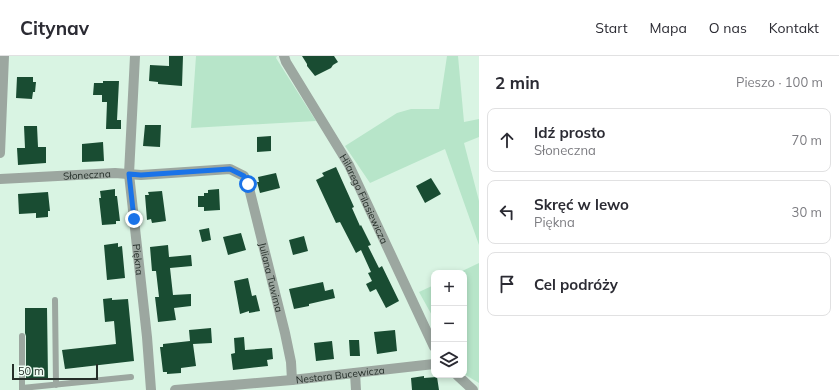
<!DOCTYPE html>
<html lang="pl">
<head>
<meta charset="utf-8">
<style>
  :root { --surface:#fff; --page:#f2f2f3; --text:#2b2b33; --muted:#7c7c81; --line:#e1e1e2 }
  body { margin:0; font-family:Mulish,sans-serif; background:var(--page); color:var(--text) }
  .controls { position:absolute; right:12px; bottom:12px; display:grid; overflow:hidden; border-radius:8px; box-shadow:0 2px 6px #0003 }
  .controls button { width:36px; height:36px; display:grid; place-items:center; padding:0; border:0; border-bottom:1px solid var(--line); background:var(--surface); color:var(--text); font:20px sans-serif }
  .scale { position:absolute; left:12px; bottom:10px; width:86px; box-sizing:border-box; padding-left:4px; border:2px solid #252f29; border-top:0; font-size:11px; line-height:14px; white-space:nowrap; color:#252f29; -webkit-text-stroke:3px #eefef4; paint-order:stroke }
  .stop { position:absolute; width:12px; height:12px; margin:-9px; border:3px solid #1a73e8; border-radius:50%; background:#fff }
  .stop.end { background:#1a73e8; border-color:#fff; box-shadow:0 1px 4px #0008 }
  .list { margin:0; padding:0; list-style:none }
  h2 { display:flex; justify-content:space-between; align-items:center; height:52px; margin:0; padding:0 16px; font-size:17px }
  h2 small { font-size:13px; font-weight:400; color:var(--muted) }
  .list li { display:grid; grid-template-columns:26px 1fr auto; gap:12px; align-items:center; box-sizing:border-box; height:64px; margin:0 8px 8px; padding:0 8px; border:1px solid var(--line); border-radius:8px }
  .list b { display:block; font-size:15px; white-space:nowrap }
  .list p { margin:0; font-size:13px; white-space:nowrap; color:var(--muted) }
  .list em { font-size:13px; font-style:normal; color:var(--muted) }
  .icon { flex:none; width:22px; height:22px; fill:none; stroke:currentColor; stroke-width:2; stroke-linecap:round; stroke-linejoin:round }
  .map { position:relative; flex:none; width:479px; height:334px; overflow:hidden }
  header { display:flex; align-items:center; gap:24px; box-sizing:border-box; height:56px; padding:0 20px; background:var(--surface); border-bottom:1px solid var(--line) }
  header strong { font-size:19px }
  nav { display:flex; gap:22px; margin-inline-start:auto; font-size:14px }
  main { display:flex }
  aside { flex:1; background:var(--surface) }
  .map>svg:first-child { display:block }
</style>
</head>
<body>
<header>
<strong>Citynav</strong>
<nav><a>Start</a><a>Mapa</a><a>O nas</a><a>Kontakt</a></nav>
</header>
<main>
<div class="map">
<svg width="479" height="334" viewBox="0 0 479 334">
  <rect width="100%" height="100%" fill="#d9f4e3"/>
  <path fill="#b7e5c9" d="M196,0H277L276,2L316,65L191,72Z
    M447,0H458L464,66L479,63V81L464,87L479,145V189L445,93L370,127L345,90L397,57L411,53H439Z
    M479,207V327L464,318V217H458Z
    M434,229V263L419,236Z"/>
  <path fill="#194c32" d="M169,0H183L182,30L158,28V26L149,25L150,9L169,10Z
    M302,0H334L338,6L333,9L331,12L315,20L307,10V8Z
    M17,21H33V26H36L35,36H33L32,43L16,42Z
    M103,25H119L117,64H121V73H106L107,46H102V39H93L94,27H103Z
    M145,69H161L160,91L143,90Z
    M24,70H37L38,91H46V107L18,109L17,92H25Z
    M271,80V95L257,96V81Z
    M103,86L104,105L82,106V88Z
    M336,111L354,151L352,152L360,170L361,169L371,189L368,190L379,212L382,210L399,245L386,252L376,233L370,236L366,228L372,225L368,217L371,216L361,194L356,197L340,166L336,167L316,124L324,120L322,117Z
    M276,117L280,132L260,137L257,126H259L258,121Z
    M431,122L441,138L425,147L416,130Z
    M115,133V140H117L120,165H116V168L102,169L99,142H101L100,135Z
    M219,133L220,154L204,155V151H198V140H204V137H208V134Z
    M162,135L166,165L152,167L151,163L147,164L145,139H149L148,136Z
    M48,136L50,155H48V161L36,162V157L19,158L18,138Z
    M209,172L211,184L202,186L199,174Z
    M241,177L246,194L228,199L223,181Z
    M304,180L308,195L293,199L289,184Z
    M118,187V191L122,190L125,222L107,224L104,189Z
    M168,189L169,201L191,199L192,210L170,212L173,239L191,238V250L174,252L176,264L158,266L155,241H159L156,215H152L150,191Z
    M248,222L252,240L256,239L260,255L249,257V255L240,258L234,225Z
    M323,226L325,235L333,233L335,242L309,248V250L294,253L289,233Z
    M112,242V244L128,243L134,305L65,313L62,294L116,288L114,265L105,266L103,243Z
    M25,252H47L48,322H26V280L25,277Z
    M211,272L212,287L193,288L196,310L181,312V317L167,318V316H163L160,291H163V288L190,285L189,274Z
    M395,274L397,295L377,298L374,276Z
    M244,281L245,294L272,292L273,303L267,304L268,310L233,314L231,298L235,297L234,282Z
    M349,284H359L360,300H350Z
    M332,285L334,303L316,305L314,287Z
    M424,320V322L437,321L439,334H412L411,322Z"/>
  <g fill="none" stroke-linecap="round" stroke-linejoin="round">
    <path stroke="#9ca7a0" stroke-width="6" d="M55,244L56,329
      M22,280V334
      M22,332L131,321"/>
    <g stroke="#9ca7a0" stroke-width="10">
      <path id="s1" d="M135,0L129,118L147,281L151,334"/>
      <path id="s2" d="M284,0L286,6L349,109L434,291"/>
      <path d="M0,97L4,0"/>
      <path id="s3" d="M0,123L115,117L141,119L230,113L244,120L248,128L285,277L291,306L292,324"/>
      <path d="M355,317L356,334"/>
      <path d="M457,319L473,334"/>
      <path id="s4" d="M175,334L292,324L434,308"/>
    </g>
  </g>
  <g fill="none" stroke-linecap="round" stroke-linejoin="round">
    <path stroke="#1a73e8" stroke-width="5" d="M134,163L129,118L141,119L230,113L244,120L248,128"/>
  </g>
  <g text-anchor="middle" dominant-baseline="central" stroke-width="4" stroke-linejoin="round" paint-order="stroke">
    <g font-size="10" fill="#252f29" stroke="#eefef4">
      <text stroke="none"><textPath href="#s3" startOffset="87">Słoneczna</textPath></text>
      <text stroke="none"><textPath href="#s2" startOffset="164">Hilarego Filasiewicza</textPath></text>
      <text stroke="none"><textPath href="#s1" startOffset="204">Piękna</textPath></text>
      <text stroke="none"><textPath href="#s3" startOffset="351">Juliana Tuwima</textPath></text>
      <text stroke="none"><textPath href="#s4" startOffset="166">Nestora Bucewicza</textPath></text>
    </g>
  </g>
</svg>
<div class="controls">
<button>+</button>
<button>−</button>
<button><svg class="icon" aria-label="layers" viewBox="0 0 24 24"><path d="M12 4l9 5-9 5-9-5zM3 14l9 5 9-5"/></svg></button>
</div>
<div class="scale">50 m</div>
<div class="stop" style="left:248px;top:128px"></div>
<div class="stop end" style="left:134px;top:163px"></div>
</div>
<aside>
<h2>2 min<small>Pieszo · 100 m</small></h2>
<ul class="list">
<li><svg class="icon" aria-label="ahead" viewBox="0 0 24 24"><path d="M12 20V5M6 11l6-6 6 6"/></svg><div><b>Idź prosto</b><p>Słoneczna</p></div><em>70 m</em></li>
<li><svg class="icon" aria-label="left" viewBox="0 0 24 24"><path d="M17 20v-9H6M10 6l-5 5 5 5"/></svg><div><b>Skręć w lewo</b><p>Piękna</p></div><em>30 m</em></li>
<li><svg class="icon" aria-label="arrive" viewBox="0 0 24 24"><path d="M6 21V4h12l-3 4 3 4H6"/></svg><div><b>Cel podróży</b></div></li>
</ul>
</aside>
</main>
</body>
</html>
